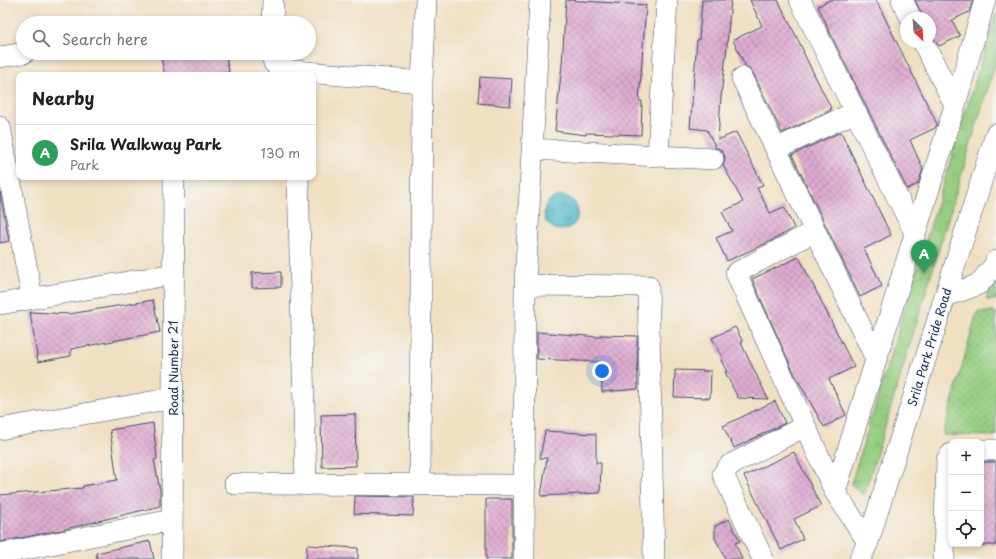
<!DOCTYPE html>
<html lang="en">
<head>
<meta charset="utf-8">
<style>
  :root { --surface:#fff; --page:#f2f2f2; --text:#222; --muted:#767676; --line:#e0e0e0; --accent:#2563eb }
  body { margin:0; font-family:"Playpen Sans",sans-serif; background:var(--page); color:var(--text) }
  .controls { position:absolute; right:12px; bottom:12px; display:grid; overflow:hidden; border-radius:8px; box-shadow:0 2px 6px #0003 }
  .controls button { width:36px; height:36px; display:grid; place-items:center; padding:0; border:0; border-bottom:1px solid var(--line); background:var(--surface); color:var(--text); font:20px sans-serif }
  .compass { position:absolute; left:900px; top:12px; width:36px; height:36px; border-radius:50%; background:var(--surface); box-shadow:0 2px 6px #0003; rotate:155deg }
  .you { position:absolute; left:602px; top:371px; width:14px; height:14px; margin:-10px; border:3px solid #fff; border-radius:50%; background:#1a73e8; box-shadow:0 0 0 6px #1a73e833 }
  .badge { display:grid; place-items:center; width:26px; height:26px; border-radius:50%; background:var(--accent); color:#fff; font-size:13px; font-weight:700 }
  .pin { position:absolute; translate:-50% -33px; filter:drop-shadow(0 1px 2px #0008) }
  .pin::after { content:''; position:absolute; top:21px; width:14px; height:12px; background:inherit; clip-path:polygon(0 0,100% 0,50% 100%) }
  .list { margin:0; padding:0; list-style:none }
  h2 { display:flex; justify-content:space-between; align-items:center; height:52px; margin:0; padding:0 16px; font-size:17px }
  h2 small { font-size:13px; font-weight:400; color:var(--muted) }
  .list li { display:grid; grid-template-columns:26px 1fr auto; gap:12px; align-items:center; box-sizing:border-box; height:56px; padding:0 16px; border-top:1px solid var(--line) }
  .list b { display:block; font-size:15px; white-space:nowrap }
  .list p { margin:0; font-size:13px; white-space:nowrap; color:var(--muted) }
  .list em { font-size:13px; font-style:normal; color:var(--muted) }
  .icon { flex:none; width:22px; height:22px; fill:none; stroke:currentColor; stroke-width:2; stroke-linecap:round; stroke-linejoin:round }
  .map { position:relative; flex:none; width:996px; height:559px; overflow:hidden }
  .search { position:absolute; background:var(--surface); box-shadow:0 2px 6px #0003; left:16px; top:16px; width:300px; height:44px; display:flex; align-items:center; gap:10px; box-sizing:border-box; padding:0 14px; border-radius:22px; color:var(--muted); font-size:15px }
  .panel { position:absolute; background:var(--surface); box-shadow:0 2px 6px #0003; left:16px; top:72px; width:300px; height:108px; border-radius:8px }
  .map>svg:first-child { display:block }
</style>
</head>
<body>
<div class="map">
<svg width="996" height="559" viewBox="0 0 996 559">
  <defs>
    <pattern id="grass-dots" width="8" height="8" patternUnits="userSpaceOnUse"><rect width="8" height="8" fill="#96ce81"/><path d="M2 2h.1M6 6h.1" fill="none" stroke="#81b172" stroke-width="1.8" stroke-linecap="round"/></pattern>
    <pattern id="park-crowns" width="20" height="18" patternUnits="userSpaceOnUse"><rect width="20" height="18" fill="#96ce81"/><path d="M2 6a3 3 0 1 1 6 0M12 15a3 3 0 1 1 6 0" fill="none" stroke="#81b172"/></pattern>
    <pattern id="water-ripples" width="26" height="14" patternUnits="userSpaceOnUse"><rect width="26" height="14" fill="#4ab5c7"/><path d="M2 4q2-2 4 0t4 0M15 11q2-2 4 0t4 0" fill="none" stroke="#3d94a5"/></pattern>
    <pattern id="building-cross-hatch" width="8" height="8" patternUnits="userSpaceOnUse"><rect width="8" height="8" fill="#dfacd0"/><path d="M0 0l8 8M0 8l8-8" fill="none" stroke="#b48cac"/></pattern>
  </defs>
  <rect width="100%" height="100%" fill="#f6f6f2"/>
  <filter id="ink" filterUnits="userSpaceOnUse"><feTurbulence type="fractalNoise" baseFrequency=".025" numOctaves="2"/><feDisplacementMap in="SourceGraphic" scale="8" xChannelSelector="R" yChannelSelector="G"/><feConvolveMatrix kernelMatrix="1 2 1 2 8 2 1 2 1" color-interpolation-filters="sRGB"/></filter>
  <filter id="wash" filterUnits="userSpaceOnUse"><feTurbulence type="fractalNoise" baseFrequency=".012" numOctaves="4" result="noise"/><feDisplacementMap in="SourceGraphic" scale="16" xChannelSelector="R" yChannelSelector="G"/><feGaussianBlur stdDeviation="0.9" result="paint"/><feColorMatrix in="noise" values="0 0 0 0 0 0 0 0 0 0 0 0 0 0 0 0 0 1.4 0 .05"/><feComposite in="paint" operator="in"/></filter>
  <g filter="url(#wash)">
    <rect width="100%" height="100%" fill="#f0e0c2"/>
    <path fill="url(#grass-dots)" stroke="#587e70" d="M996,267V300H986Z
      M977,312H996V436L943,435Z"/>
    <path fill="url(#park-crowns)" stroke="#587e70" d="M996,13V61L864,496L851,484Z"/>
    <path fill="url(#water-ripples)" stroke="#327292" d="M544 213a17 17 0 1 1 34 0a17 17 0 1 1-34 0Z"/>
    <g id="blocks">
      <path fill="url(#building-cross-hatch)" d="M566,0L646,5L639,101H642L641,135L586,133V135L555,131L562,64Z
        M702,0H731L726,55L721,96L718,140L736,132L763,185L757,188L770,213L784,207L794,228L769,242L727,261L716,238L732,231L722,212L743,202L723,165L725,159L724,154L720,149L716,148L707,130L690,128L697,40H699Z
        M750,0H778L804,52H803L831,108L830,109L831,110L782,133L753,73L749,68L746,67L733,40L762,26Z
        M830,0H876L937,124L935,128L910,140L923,169L918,184L907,189L826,25H827L818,6Z
        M915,0H973L969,12L952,20L960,36L939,46L930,32V18H923Z
        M160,53H225L229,72L217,75H165Z
        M480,77L512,79L510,106L478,103Z
        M841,132L891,235L864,249L882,286L860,297L792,155Z
        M0,192L9,241L0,243Z
        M799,257L854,367L829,379L846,415L824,427L794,373L752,279Z
        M281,272V287L252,288V273Z
        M153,300L160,332L71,349V356L38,362L30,312L69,314Z
        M735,327L743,342L741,343L768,399L738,398L725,372H727L721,360L723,359L712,338Z
        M537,332L600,337V335L637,336L638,389L602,392L601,362L537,359Z
        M675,370L711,371L710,398L674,397Z
        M775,401L785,423L734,448L723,426Z
        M355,414L356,466L322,467L321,415Z
        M153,423L157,459L154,460L160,490V506L61,530L0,542V495L83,488V486L117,480L110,430Z
        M545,431L596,434V463H601L600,493L541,496L547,458H540Z
        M794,452L821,506L794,519L803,539L781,550L744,476Z
        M981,462H996V545H981Z
        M355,496L414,497L413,516L354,514Z
        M486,499H512V559H486Z
        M729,519L740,541L735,543L742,559H726L715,538V526Z
        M150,541L154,559H97L96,553Z
        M307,545L358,548V559H306Z"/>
    </g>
  </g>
  <g filter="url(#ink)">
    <use href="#blocks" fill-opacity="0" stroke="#3b4a6d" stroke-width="1"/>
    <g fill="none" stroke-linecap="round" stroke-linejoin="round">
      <defs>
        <path id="minor" d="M800,0L915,233
          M902,0L911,18
          M272,23L273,0
          M923,42L955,105
          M271,53L274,63L283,70L422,82
          M0,57L24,53
          M742,78L876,359
          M0,127L32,297
          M532,149L713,159
          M776,149L855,112
          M658,156L667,0
          M298,177L306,485
          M815,231L736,273L835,492L868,542
          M525,285L648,286L654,559
          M945,295L961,291L979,284L994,266L996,261
          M0,304L174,274
          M0,429L173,398
          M981,450H996
          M235,484L525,485
          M420,485L422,82L426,0
          M835,492L955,105L985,0
          M0,554L172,520
          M172,559L174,177
          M524,559L525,285L540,0
          M763,559L723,474L730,465L805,426
          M860,559L868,542L996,134
          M944,559L947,460L951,454"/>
      </defs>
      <use href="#minor" stroke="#3b4a6d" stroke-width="22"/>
      <use href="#minor" stroke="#fff" stroke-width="21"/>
    </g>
  </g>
  <g text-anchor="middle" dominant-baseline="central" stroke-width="3" stroke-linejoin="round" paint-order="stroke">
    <g font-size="12" fill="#1b2f5e" stroke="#f6f6f2">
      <text transform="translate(929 347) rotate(-73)">Srila Park Pride Road</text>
      <text transform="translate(173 368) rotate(-90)">Road Number 21</text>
    </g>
  </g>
</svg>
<div class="controls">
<button>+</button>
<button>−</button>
<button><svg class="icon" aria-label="locate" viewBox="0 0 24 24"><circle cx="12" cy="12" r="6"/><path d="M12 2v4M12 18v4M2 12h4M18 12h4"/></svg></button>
</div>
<svg class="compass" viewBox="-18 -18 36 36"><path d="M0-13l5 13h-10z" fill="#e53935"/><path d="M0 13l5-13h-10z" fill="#767676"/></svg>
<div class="you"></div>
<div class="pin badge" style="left:924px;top:273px;background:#2e9e5b">A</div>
<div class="search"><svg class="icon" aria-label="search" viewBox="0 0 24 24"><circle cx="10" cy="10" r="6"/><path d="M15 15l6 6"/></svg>Search here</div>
<section class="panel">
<h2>Nearby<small></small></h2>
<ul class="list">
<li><span class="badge" style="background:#2e9e5b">A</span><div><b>Srila Walkway Park</b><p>Park</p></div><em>130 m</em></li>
</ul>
</section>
</div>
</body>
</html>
